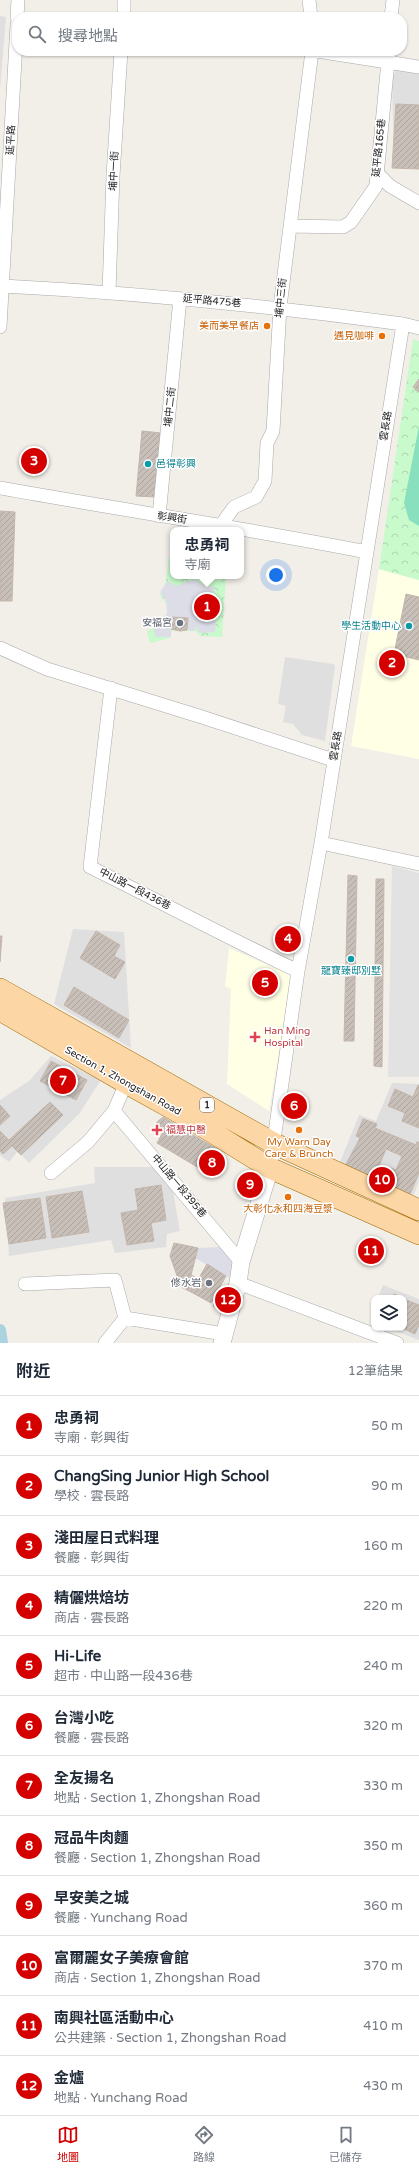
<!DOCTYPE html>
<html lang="zh-TW">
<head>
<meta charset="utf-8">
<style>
  :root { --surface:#fff; --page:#f2f2f3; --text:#1f2937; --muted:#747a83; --line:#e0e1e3; --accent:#d40000 }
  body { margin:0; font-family:"Varela Round","Noto Sans TC",sans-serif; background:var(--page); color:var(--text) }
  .controls { position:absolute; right:12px; bottom:12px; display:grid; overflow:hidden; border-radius:8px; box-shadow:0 1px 3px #0004 }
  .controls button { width:36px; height:36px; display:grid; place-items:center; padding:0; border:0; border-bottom:1px solid var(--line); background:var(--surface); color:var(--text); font:20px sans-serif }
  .you { position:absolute; left:276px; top:575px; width:14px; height:14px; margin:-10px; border:3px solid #fff; border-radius:50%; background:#1a73e8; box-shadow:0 0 0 6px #1a73e833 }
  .badge { display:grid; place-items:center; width:26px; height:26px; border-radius:50%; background:var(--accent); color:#fff; font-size:13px; font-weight:700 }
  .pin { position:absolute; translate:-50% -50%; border:2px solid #fff; box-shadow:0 1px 4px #0006 }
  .popup { position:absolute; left:170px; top:527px; width:74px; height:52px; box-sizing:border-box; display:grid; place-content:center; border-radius:8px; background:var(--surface); filter:drop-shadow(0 1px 3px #0005); font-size:13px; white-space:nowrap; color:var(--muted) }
  .popup b { font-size:15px; color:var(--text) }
  .popup::after { content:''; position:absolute; left:50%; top:100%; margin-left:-8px; border:8px solid transparent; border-top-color:var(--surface) }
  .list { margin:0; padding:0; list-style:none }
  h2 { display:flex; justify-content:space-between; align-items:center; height:52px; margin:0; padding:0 16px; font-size:17px }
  h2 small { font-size:13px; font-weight:400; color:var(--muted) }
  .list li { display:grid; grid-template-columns:26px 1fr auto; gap:12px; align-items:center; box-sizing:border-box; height:60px; padding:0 16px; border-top:1px solid var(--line) }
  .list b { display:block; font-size:15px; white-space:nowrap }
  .list p { margin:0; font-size:13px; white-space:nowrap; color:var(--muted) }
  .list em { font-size:13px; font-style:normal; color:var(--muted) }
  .icon { flex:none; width:22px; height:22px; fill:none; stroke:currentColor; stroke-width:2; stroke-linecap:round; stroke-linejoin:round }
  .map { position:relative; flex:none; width:419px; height:1343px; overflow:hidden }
  .search { position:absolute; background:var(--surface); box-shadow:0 1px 3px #0004; left:12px; right:12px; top:12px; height:44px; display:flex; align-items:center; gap:10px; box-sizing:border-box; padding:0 14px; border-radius:16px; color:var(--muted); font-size:15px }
  .sheet { height:772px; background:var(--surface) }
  nav { display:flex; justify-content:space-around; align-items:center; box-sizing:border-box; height:56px; border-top:1px solid var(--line); background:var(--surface); font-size:11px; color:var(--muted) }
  nav a { display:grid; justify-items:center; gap:2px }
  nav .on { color:var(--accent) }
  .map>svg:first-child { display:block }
</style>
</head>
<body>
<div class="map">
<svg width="419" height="1343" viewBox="0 0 419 1343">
  <defs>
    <pattern id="park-crowns" width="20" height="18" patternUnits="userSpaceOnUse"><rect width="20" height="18" fill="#c8facc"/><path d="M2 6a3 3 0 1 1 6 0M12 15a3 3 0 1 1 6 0" fill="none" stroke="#acd6af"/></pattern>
    <pattern id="building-hatch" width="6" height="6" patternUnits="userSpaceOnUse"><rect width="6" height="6" fill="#c7bfb8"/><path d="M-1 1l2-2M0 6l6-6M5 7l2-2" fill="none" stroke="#aba49e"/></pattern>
  </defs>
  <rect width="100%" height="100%" fill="#f2efe9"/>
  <path fill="#e0dfdf" d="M0,16L6,17L0,89Z
    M396,70L419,72V162H394L392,79Z
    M285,657L333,664L335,666L325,741L302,735L293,724L283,722L286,706L278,704Z
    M73,929L124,932L131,1048L54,1004Z
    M51,1056L101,1080L79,1114L29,1163L18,1151L9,1162L0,1155V1100L29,1081Z
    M392,1083L419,1084V1181L413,1197L338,1167L359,1115L376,1121Z
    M94,1167H158L172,1186L180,1231L167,1234L166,1247L115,1253L111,1240L9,1256L5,1198L95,1183Z
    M383,1285L419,1299V1340L388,1328H404V1298H378Z"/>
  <path fill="#ffffe5" d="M379,569L419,580V759L351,746Z
    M229,948L292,976L269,1111L227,1084L231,989L225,986Z"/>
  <path fill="url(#park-crowns)" d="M413,339L419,341V580L379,569Z
    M169,557L173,559V576H226L222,637L201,636L195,631H171L170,638L150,643L147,631L164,622L170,614L168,606L160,595L166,581Z"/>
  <path fill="#88e0be" d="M419,426V526L409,520L404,503Z"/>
  <path fill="#e2e2e2" d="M392,866L419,873V1077H388Z"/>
  <path fill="#dddde8" d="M194,579L204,585L215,588L210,603L203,600L198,609L211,616L216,622L215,632L200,633L196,627L195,631L187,630L188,618L172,617L171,637H156L153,629L161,626L167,613L166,601L160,592L168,581L176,586Z
    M220,1247L236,1259L235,1281L195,1258L198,1248Z"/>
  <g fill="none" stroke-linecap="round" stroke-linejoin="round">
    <path stroke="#aad3df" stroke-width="12" d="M0,1330L2,1343"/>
  </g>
  <path fill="url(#building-hatch)" stroke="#c4b6ab" d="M396,104L419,105V169L392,168Z
    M419,379V392L413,387Z
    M142,431L161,433L155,497L136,496Z
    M0,511L15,512L12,601H0Z
    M406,594L419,597V660L394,654Z
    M203,600L215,606L211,615L198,609Z
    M172,617L188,618L187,630L180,631L171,629Z
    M348,875L357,876L354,1041H344Z
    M376,879H384L382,1067L374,1066Z
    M96,931L120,945L114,956L125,962L115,979L80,958Z
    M0,936H2L0,962Z
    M74,987L129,1020L119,1038L64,1005Z
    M51,1061L87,1080L76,1100L40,1081Z
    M418,1085L419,1086V1128L402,1121L405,1113L388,1106L395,1089L413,1097Z
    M50,1102L63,1115L21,1155L12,1146L3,1154L0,1151V1131L9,1140Z
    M0,1105L10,1116L0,1125Z
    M163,1117L222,1152L209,1174L157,1143L163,1132L158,1128L157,1122Z
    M363,1119L377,1124L375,1128L416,1145L417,1142H419V1173L410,1194L382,1182L388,1167L396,1170L402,1156L386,1149L374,1178L345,1166L360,1138L356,1136Z
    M161,1185L166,1220L151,1223L154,1241L127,1245L121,1213L138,1210L135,1189Z
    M82,1191L89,1232L52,1238L46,1197Z
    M40,1198L46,1238L9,1244L3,1203Z
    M174,1243L198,1248L191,1275L199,1279L191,1292L181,1287L170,1256Z
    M207,1264L226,1276L211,1303L191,1292Z
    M394,1294L402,1298H392Z
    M404,1299L419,1305V1325L415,1334L402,1328H404Z
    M216,1300L223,1304L219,1310L213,1306Z"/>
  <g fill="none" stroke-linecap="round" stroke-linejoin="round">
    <defs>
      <path id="minor" d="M309,0L311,17
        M17,17L18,0
        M124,17V0
        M391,17L393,0
        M317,51L419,67
        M377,173L390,186L419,203
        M290,226L343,227L351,222L376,186L389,51
        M3,286C137,293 270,306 403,324L419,328
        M109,292L113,176L121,51
        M0,327L17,24
        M0,488C122,510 245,528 367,552
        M159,516L180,299
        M221,525L234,507L256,497L265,481L267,443L273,431L280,307L312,51
        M0,648L47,669L202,717L333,760
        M111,688L90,867C159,901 228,938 298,971
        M321,843L419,864
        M114,1111L241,1262
        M270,1168L298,971L321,843L403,324
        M51,1173L88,1142L114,1111L126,1083
        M238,1283L397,1343
        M25,1284L115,1280L125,1318
        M125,1318L224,1334
        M105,1343L125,1318"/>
      <path id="tertiary" d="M222,1343L238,1283L241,1262L270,1168"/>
      <path id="primary" d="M0,989L275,1144L419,1210
        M0,1010L126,1083L189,1118L270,1168L419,1234"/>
    </defs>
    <use href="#minor" stroke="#a9a9a9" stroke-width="14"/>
    <use href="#tertiary" stroke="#a9a9a9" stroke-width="18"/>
    <use href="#primary" stroke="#a06b00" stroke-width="22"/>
    <use href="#minor" stroke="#fff" stroke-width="13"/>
    <use href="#tertiary" stroke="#fff" stroke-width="17"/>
    <use href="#primary" stroke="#fcd6a4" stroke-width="21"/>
  </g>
  <g fill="#e8710a" stroke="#fff" stroke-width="1.5">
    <circle cx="267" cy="326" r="4"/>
    <circle cx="382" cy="336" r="4"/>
    <circle cx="299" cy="1130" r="4"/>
    <circle cx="288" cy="1197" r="4"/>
  </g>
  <g fill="#0f9aa8" stroke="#fff" stroke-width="1.5">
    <circle cx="148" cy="464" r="4"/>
    <circle cx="409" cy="626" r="4"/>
    <circle cx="351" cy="959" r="4"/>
  </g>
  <g fill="#6b7280" stroke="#fff" stroke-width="1.5">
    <circle cx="180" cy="623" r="4"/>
    <circle cx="209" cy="1283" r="4"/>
  </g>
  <g fill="#e0444e" stroke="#fff" stroke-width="1.5">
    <path d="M253 1031h4v4h4v4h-4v4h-4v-4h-4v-4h4z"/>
    <path d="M155 1124h4v4h4v4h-4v4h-4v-4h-4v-4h4z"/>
  </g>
  <g text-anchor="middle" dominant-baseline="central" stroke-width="3" stroke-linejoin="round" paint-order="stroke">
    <rect fill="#fff" stroke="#646464" stroke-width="1" x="200" y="1098" width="14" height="14" rx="3"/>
    <g font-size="9" font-weight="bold" fill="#222">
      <text x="207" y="1105">1</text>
    </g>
    <g font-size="10" fill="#222" stroke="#fff">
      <text transform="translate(11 140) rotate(-87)">延平路</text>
      <text transform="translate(379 148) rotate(-84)">延平路165巷</text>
      <text transform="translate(114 171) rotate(-87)">埔中一街</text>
      <text transform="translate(281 298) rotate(-84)">埔中三街</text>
      <text transform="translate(212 301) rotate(5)">延平路475巷</text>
      <text transform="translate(170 407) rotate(-84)">埔中二街</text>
      <text transform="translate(386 426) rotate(-81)">雲長路</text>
      <text transform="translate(172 518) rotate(8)">彰興街</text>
      <text transform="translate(336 746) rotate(-81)">雲長路</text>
      <text transform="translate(135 889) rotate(27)">中山路一段436巷</text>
      <text transform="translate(123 1081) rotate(29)">Section 1, Zhongshan Road</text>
      <text transform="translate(179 1186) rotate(50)">中山路一段395巷</text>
    </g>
    <g font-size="10" fill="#c56008" stroke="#fff" text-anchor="end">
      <text x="259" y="326">美而美早餐店</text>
      <text x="374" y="336">遇見咖啡</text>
      <text x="299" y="1142" text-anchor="middle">My Warn Day<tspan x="299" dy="12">Care &amp; Brunch</tspan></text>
      <text x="288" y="1209" text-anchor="middle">大彰化永和四海豆漿</text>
    </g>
    <g font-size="10" fill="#0d838f" stroke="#fff" text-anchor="start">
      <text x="156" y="464">邑得彰興</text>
      <text x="401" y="626" text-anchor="end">學生活動中心</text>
      <text x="351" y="971" text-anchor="middle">龍寶臻邸別墅</text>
    </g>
    <g font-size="10" fill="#5b616d" stroke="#fff" text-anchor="end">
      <text x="172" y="623">安福宮</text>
      <text x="201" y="1283">修水岩</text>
    </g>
    <g font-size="10" fill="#be3a42" stroke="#fff" text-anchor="start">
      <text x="264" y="1031">Han Ming<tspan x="264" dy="12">Hospital</tspan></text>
      <text x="166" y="1130">福慧中醫</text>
    </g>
  </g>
</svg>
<div class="controls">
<button><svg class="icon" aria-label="layers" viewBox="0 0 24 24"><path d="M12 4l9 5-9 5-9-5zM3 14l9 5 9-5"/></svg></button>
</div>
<div class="you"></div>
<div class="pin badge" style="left:207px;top:607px">1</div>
<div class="popup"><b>忠勇祠</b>寺廟</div>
<div class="pin badge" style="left:392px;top:663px">2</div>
<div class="pin badge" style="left:34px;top:461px">3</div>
<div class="pin badge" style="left:288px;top:939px">4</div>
<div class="pin badge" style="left:265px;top:983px">5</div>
<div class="pin badge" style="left:294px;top:1106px">6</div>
<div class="pin badge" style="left:63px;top:1081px">7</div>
<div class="pin badge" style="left:212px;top:1163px">8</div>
<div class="pin badge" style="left:250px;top:1185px">9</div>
<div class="pin badge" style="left:382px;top:1180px">10</div>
<div class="pin badge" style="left:371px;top:1251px">11</div>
<div class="pin badge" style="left:228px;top:1300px">12</div>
<div class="search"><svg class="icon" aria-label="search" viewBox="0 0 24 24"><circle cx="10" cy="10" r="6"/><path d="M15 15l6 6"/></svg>搜尋地點</div>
</div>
<section class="sheet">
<h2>附近<small>12筆結果</small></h2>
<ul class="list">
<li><span class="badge">1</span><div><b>忠勇祠</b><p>寺廟 · 彰興街</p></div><em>50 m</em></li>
<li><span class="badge">2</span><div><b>ChangSing Junior High School</b><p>學校 · 雲長路</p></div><em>90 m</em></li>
<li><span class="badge">3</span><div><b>淺田屋日式料理</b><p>餐廳 · 彰興街</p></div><em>160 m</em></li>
<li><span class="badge">4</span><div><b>精儷烘焙坊</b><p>商店 · 雲長路</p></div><em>220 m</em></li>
<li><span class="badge">5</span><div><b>Hi-Life</b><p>超市 · 中山路一段436巷</p></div><em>240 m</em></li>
<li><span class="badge">6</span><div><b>台灣小吃</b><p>餐廳 · 雲長路</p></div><em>320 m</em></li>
<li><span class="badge">7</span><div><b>全友揚名</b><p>地點 · Section 1, Zhongshan Road</p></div><em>330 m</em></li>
<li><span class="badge">8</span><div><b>冠品牛肉麵</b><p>餐廳 · Section 1, Zhongshan Road</p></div><em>350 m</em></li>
<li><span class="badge">9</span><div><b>早安美之城</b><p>餐廳 · Yunchang Road</p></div><em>360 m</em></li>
<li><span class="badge">10</span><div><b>富爾麗女子美療會館</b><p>商店 · Section 1, Zhongshan Road</p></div><em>370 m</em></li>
<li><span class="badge">11</span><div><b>南興社區活動中心</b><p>公共建築 · Section 1, Zhongshan Road</p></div><em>410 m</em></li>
<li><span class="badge">12</span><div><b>金爐</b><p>地點 · Yunchang Road</p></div><em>430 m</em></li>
</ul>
</section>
<nav>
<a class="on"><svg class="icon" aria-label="map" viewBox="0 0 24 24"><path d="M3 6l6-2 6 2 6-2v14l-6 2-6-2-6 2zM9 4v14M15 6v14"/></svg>地圖</a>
<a><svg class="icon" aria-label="directions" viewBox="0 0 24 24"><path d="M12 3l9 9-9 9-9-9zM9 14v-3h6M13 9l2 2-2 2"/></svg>路線</a>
<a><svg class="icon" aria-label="saved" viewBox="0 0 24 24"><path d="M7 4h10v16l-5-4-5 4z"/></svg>已儲存</a>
</nav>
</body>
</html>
